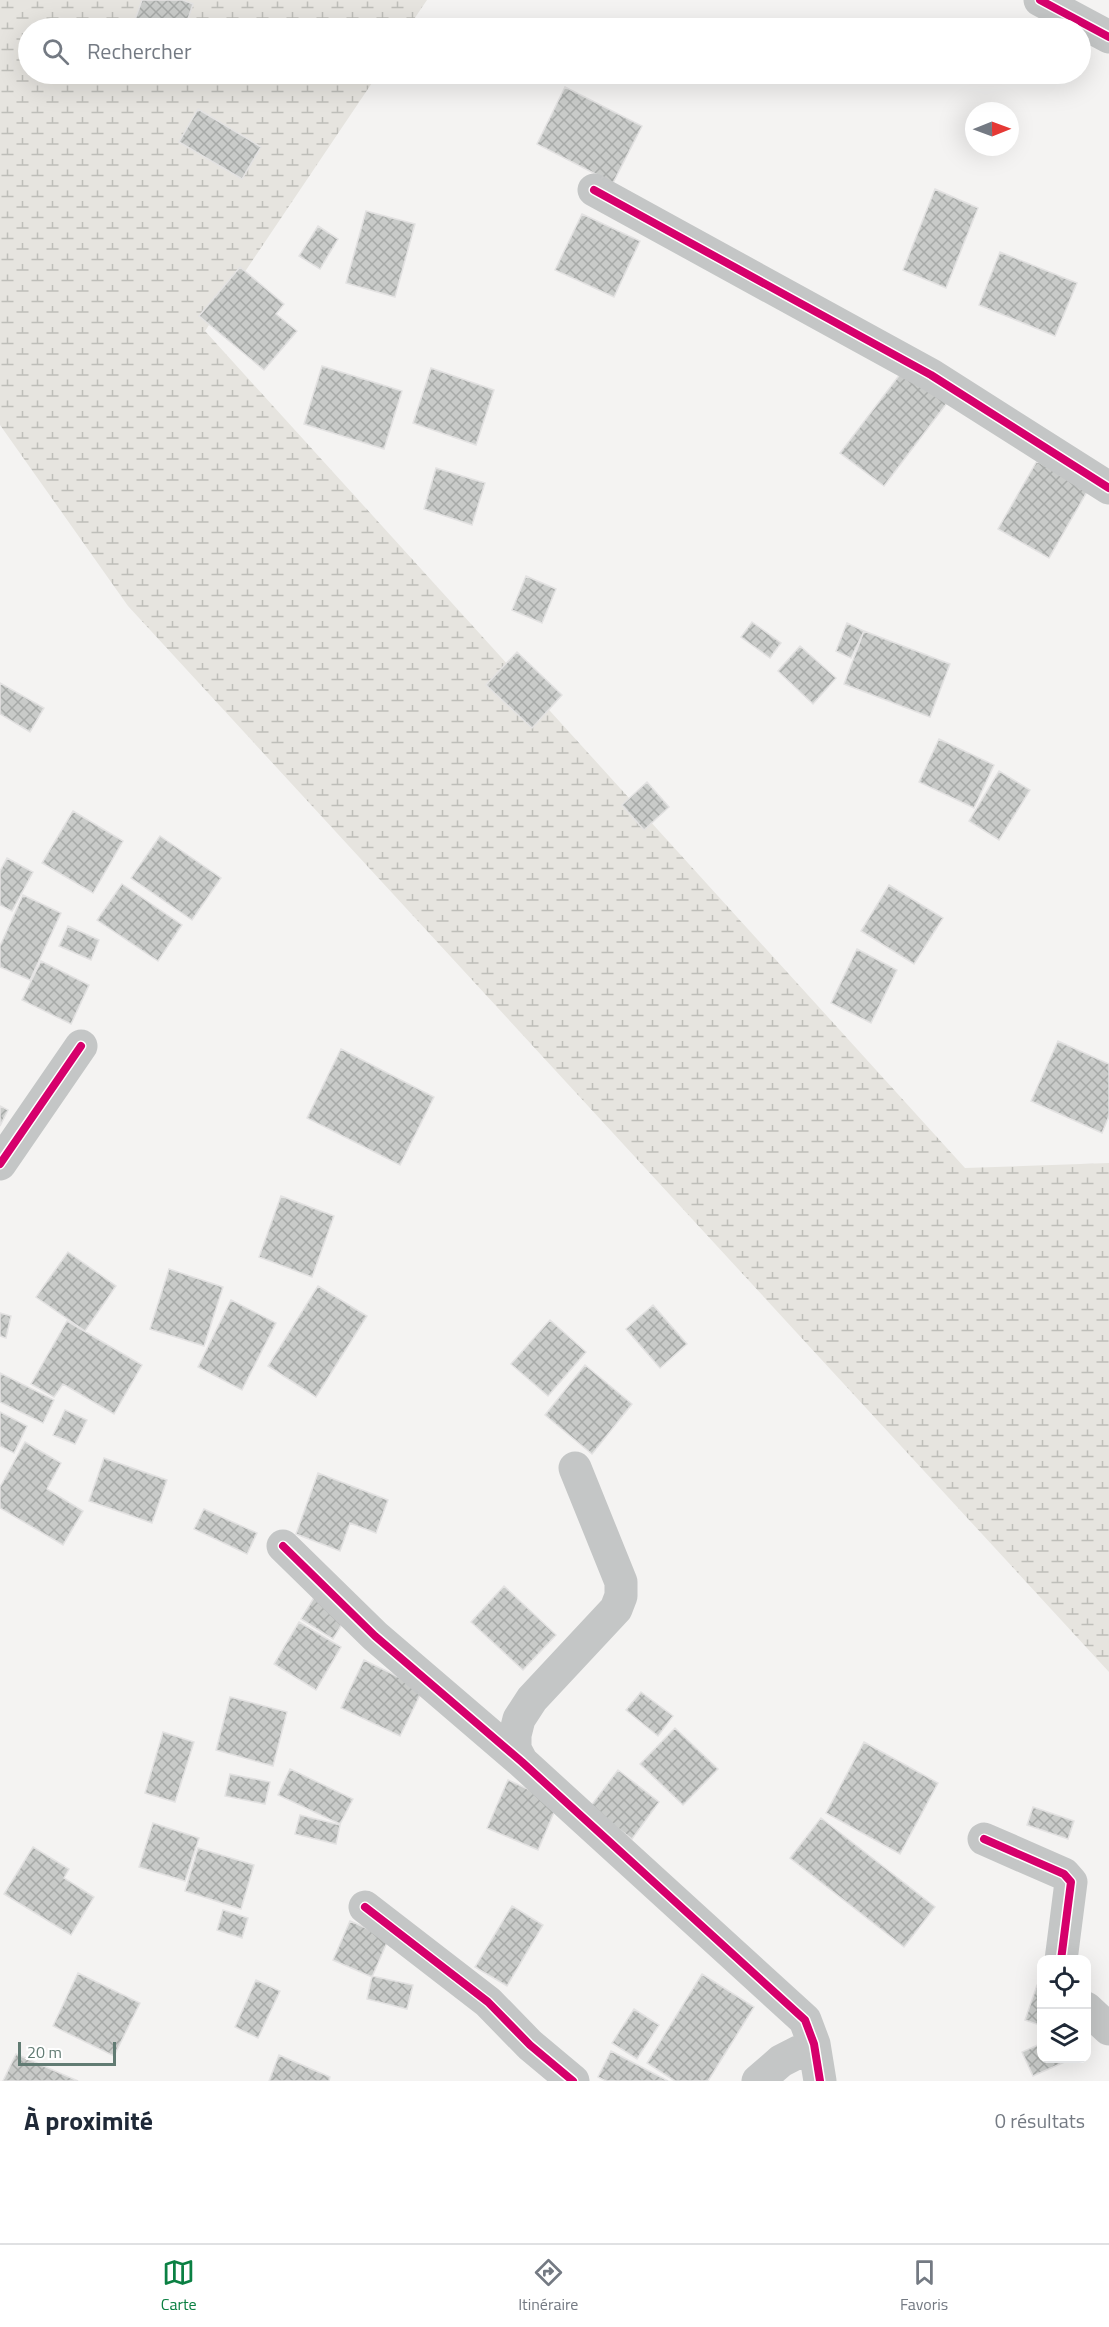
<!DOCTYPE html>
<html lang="fr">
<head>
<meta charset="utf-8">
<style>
  :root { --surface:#fff; --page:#f2f2f3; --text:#1f2937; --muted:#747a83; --line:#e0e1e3; --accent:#0b8043 }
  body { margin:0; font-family:"Titillium Web",sans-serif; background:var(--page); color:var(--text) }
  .controls { position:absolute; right:18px; bottom:18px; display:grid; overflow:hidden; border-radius:12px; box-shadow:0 6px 24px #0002 }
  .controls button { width:54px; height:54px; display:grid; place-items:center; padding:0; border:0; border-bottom:2px solid var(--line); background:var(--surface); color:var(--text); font:30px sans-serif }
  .compass { position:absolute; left:965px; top:102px; width:54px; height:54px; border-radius:50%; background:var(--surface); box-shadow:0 6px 24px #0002; rotate:89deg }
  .scale { position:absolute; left:18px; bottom:15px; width:98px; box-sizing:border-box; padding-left:6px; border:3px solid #617b73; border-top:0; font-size:16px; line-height:21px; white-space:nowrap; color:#617b73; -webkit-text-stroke:4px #fff; paint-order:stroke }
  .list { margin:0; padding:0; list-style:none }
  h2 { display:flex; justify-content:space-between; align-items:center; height:78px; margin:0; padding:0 24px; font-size:26px }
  h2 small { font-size:20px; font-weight:400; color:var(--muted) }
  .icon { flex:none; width:33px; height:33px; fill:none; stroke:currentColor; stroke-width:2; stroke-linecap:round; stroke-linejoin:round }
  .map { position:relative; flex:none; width:1109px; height:2081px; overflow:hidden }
  .search { position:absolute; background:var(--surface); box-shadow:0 6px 24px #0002; left:18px; right:18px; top:18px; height:66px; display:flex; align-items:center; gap:15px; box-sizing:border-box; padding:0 21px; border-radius:33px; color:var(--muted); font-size:22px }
  .sheet { height:162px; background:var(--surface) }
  nav { display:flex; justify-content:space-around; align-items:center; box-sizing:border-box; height:84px; border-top:2px solid var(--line); background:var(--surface); font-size:16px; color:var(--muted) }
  nav a { display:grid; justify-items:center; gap:3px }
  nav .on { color:var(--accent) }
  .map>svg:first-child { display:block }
</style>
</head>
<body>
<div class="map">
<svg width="1109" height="2081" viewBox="0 0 1109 2081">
  <defs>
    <pattern id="wetland-marsh" width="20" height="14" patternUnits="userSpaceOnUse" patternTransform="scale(1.5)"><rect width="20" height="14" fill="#e6e4df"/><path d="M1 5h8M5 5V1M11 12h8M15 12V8" fill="none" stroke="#bebeb9"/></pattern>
    <pattern id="building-cross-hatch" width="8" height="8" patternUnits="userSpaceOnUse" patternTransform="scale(1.5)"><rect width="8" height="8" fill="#c9cbc9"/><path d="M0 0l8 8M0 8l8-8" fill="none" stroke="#a7aaa8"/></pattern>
  </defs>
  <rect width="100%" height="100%" fill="#f4f3f2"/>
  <path fill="url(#wetland-marsh)" d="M0,0H427L408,28H28V74H378L205,331L965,1168L1109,1163V1672L128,606L0,425Z"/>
  <path fill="url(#building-cross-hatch)" stroke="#e3e2e2" stroke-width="1.5" d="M142,0H183L193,4L185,28H132Z
    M1013,74H1043L1042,79Z
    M565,87L642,126L613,183L537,144Z
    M198,109L261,147L242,179L179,142Z
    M935,189L978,208L946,288L903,270Z
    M366,211L415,224L395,297L346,283Z
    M582,214L640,241L614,297L555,270Z
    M318,226L338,239L320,269L299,256Z
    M1000,252L1077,283L1055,336L979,305Z
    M240,267L284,304L276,314L297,331L264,370L199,316Z
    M322,366L402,391L384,449L304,424Z
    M431,368L494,390L476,445L413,423Z
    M904,369L947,403L884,486L840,453Z
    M1037,461L1088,490L1049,558L998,529Z
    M436,468L485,483L472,525L424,509Z
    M526,576L556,589L542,623L512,610Z
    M752,622L781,643L770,658L741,637Z
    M847,623L864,631L851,658L836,651Z
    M864,631L950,664L930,717L844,684Z
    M800,646L836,678L813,704L778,671Z
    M517,652L562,695L532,728L486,685Z
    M0,683L44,708L30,732L0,714Z
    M939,739L994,765L974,808L919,782Z
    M999,771L1030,790L999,840L969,821Z
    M647,782L669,807L644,830L622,805Z
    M73,811L123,841L93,893L42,863Z
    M160,836L221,878L192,920L131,878Z
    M7,858L33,872L12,911L0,905V871Z
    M122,884L182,925L158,961L97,920Z
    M889,885L943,918L914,964L861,931Z
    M23,895L61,913L30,980L0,967V946Z
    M68,926L99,940L91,960L59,946Z
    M857,949L897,970L871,1023L831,1003Z
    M41,961L89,985L71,1024L22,1000Z
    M1058,1041L1109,1064V1116L1102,1133L1031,1101Z
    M341,1049L434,1097L400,1165L307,1118Z
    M0,1106L8,1110L0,1126Z
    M281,1196L334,1216L312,1277L259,1257Z
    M68,1252L116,1286L85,1331L36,1297Z
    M169,1269L223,1287L204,1346L150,1329Z
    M318,1286L367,1316L316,1397L268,1366Z
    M231,1300L276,1323L242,1390L198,1367Z
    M653,1305L687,1344L660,1368L626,1329Z
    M0,1313L11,1316L6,1338L0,1336Z
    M550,1320L586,1352L548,1396L511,1364Z
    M67,1321L142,1365L114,1414L63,1384L54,1397L31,1384Z
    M585,1365L632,1404L592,1454L545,1415Z
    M0,1373L54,1400L43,1423L0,1402Z
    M65,1410L87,1420L75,1444L53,1435Z
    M0,1412L27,1426L14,1453L0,1446Z
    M25,1442L61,1463L47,1489L83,1511L63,1545L0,1508V1487Z
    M104,1458L167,1480L152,1523L89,1501Z
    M318,1473L388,1500L376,1533L350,1523L340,1551L296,1534Z
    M204,1509L257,1533L247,1554L194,1529Z
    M504,1586L556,1635L523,1670L471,1622Z
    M318,1591L350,1611L333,1639L301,1619Z
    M299,1622L341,1647L316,1690L274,1664Z
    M364,1660L423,1689L400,1736L341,1708Z
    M641,1692L673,1716L658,1736L626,1710Z
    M230,1697L287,1712L273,1766L216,1750Z
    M675,1728L718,1769L683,1805L640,1764Z
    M163,1732L194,1742L175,1802L145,1793Z
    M864,1742L938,1783L900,1854L826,1813Z
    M290,1769L353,1799L340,1824L278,1795Z
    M618,1770L659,1802L632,1839L590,1807Z
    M230,1774L270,1782L265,1804L225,1796Z
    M508,1780L558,1803L538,1850L487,1828Z
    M1033,1807L1074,1821L1068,1839L1027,1825Z
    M300,1815L340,1825L336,1844L295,1834Z
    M821,1818L935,1907L904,1947L790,1858Z
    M153,1823L199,1838L185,1881L139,1867Z
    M33,1847L69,1869L64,1878L94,1897L71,1935L4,1894Z
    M198,1848L254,1865L241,1909L185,1891Z
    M512,1906L543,1925L507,1986L475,1967Z
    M223,1910L248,1918L242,1938L217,1930Z
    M350,1921L389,1938L372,1977L333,1960Z
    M78,1973L140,2003L114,2056L53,2026Z
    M702,1974L754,2007L708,2081H675L647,2063Z
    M372,1976L413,1985L407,2009L367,1999Z
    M256,1980L280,1991L258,2038L235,2027Z
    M1037,1985L1042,1986V2026L1025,2020Z
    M634,2009L659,2025L637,2059L612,2043Z
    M1042,2043V2058L1069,2060L1033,2076L1022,2052Z
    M611,2051L668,2081H606L598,2077Z
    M16,2054L78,2081H3Z
    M279,2055L330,2077L329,2081H269Z"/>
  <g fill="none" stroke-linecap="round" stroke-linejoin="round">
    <path stroke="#c4c6c6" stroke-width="33" d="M1040,0L1109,37
      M594,190L931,375L1109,488
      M0,1164L81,1046
      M283,1546L375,1636L522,1762L805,2020L814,2044L820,2081
      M522,1762L515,1749V1735L519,1719L532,1699L616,1609L621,1596V1582L575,1468
      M984,1839L1064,1874L1071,1882L1061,1960
      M365,1907L488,2002L530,2045L573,2081
      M1086,2008L1109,2029
      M758,2081L781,2061L814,2044"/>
    <defs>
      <path id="cycleway" d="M1040,0L1109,37
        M594,190L931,375L1109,488
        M0,1164L81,1046
        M283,1546L375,1636L522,1762L805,2020L814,2044L820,2081
        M984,1839L1064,1874L1071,1882L1061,1960
        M365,1907L488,2002L530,2045L573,2081"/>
    </defs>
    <use href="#cycleway" stroke="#fff" stroke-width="11"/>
    <use href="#cycleway" stroke="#d6006c" stroke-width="8"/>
  </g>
</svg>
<div class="controls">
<button><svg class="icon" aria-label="locate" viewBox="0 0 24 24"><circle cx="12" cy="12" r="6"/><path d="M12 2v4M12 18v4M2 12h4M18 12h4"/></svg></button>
<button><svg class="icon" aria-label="layers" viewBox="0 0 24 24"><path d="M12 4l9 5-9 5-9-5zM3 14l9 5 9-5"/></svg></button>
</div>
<svg class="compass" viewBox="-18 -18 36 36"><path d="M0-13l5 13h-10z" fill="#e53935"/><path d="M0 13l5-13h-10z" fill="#747a83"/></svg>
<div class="scale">20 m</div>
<div class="search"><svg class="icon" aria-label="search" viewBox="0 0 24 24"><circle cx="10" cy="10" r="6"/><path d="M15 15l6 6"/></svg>Rechercher</div>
</div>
<section class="sheet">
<h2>À proximité<small>0 résultats</small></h2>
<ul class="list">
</ul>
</section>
<nav>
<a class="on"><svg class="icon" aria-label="map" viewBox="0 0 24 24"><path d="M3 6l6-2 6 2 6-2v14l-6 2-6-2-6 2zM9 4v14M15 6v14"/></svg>Carte</a>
<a><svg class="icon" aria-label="directions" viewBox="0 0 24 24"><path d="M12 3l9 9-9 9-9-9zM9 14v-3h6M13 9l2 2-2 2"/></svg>Itinéraire</a>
<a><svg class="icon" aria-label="saved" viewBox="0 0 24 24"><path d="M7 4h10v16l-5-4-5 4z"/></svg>Favoris</a>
</nav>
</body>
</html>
